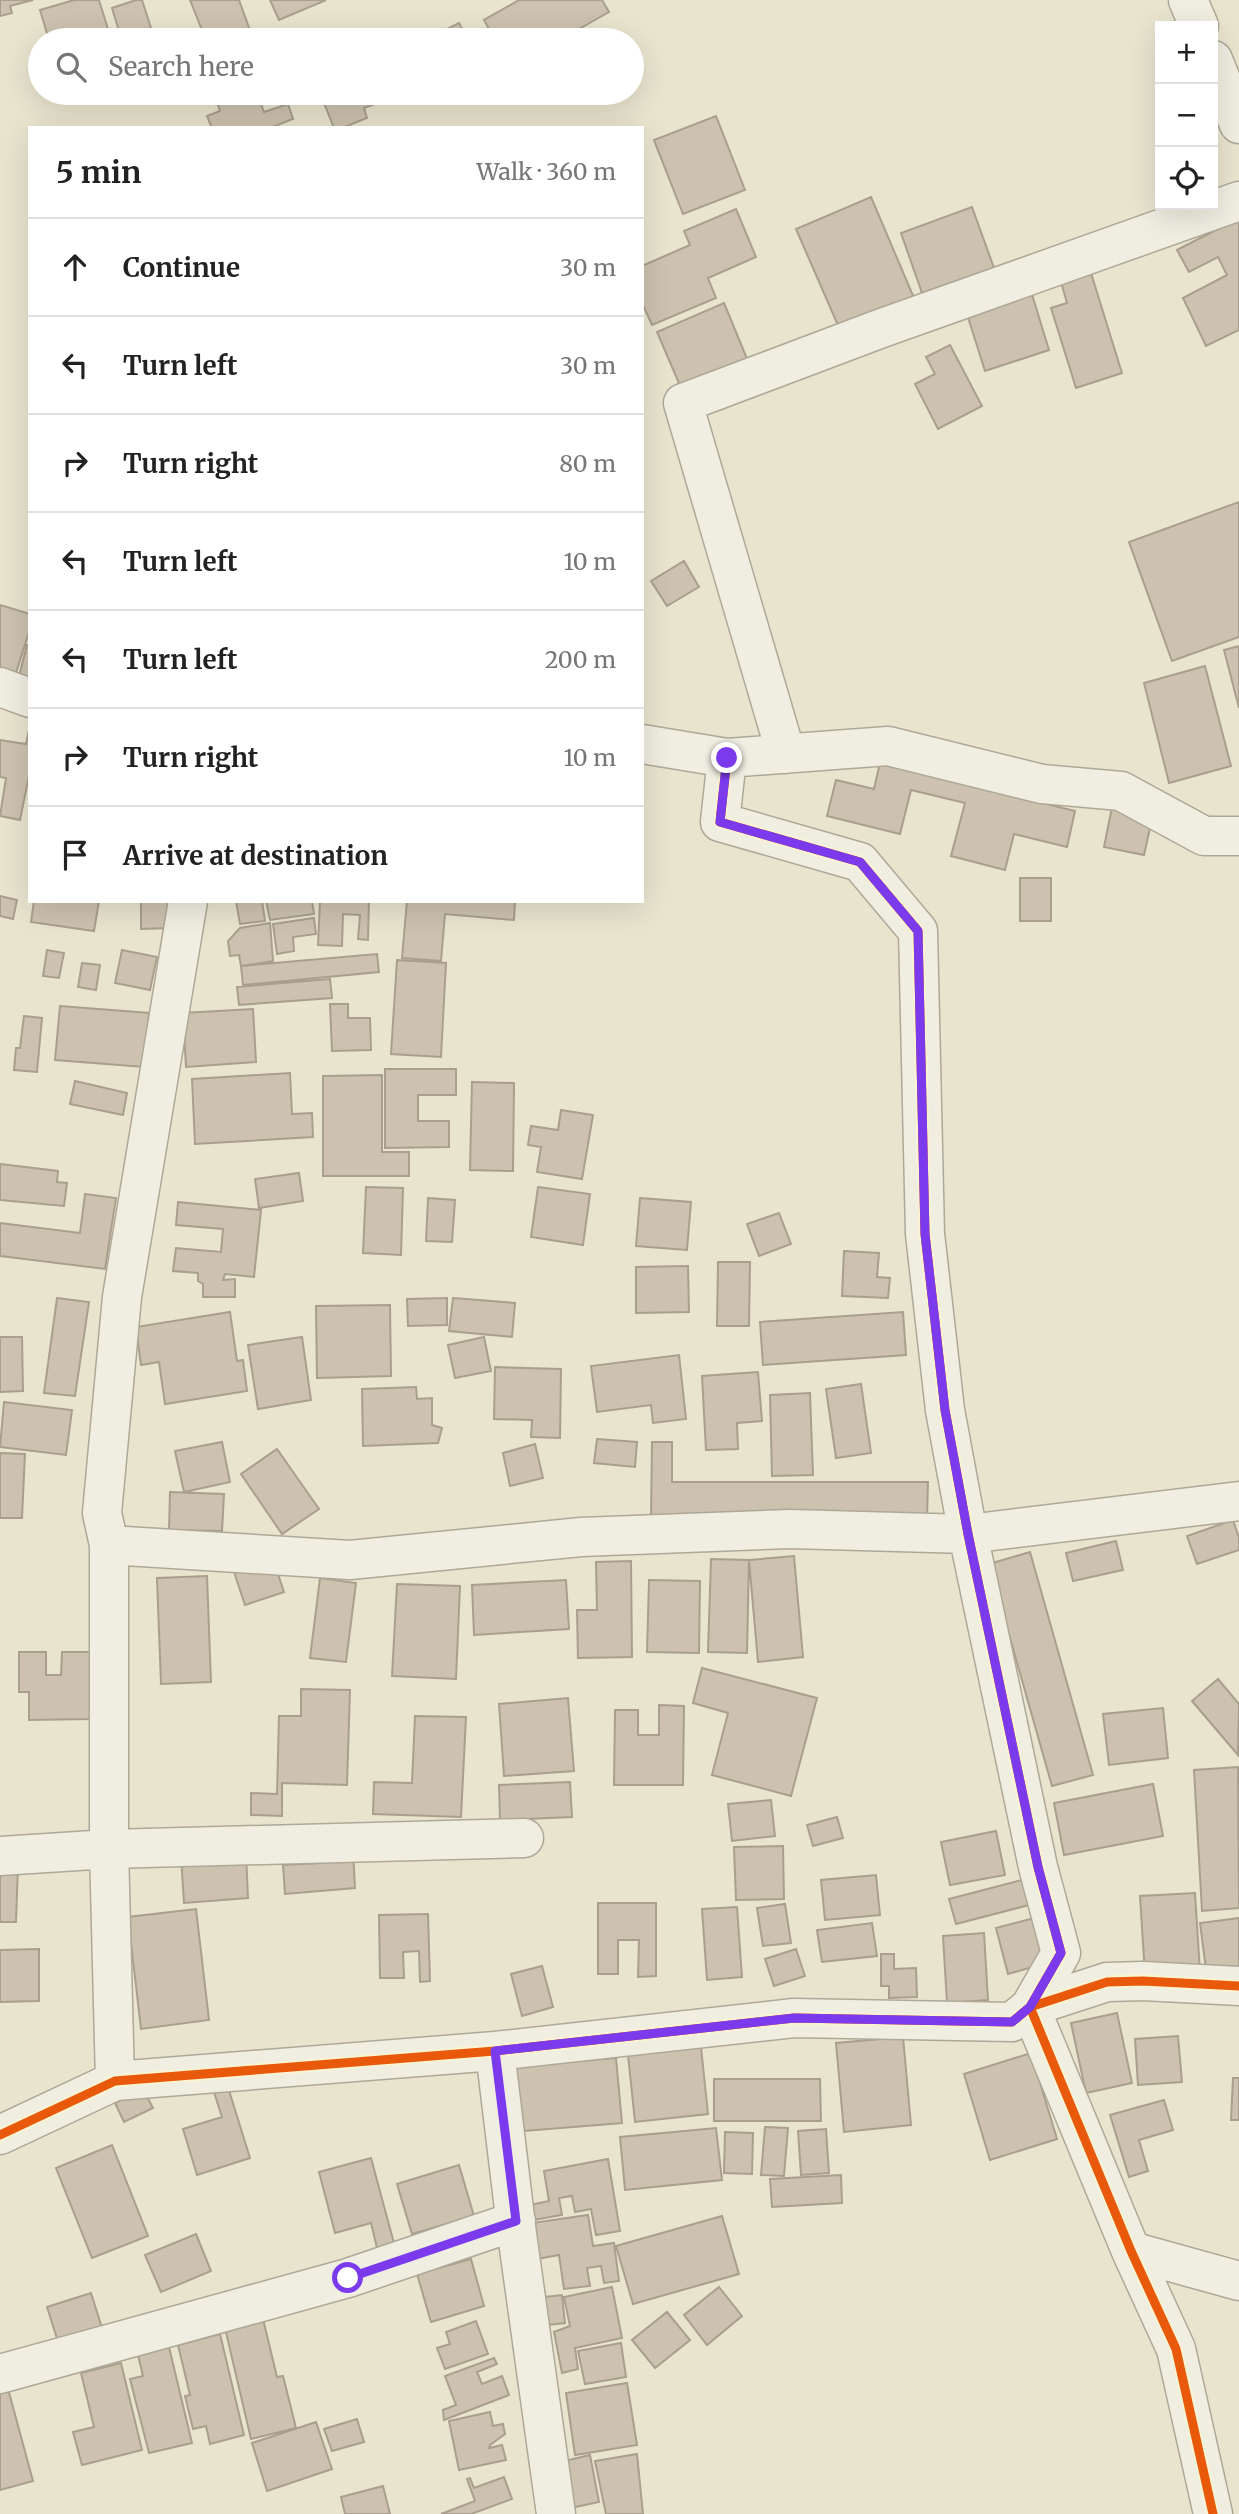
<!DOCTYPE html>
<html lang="en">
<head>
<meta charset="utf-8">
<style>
  :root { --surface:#fff; --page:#f2f2f2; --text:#222; --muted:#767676; --line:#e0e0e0 }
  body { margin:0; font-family:Merriweather,serif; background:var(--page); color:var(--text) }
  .controls { position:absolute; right:21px; top:21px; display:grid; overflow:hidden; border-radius:0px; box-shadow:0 7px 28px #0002 }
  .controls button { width:63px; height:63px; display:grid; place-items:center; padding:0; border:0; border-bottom:2px solid var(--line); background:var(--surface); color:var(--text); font:35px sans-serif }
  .stop { position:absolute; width:21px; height:21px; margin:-16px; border:5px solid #7c3aed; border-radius:50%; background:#fff }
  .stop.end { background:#7c3aed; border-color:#fff; box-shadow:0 2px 7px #0008 }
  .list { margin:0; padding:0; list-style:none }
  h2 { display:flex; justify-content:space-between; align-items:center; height:91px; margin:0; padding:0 28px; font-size:30px }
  h2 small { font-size:23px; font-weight:400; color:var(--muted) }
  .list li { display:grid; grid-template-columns:46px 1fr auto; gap:21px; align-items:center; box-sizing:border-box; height:98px; padding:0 28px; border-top:2px solid var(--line) }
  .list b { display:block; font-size:26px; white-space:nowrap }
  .list em { font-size:23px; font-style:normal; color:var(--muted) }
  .icon { flex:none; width:38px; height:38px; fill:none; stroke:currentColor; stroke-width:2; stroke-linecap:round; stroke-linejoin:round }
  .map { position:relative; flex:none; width:1239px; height:2514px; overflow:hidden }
  .search { position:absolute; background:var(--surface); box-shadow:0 7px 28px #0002; left:28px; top:28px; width:616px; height:77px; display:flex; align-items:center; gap:18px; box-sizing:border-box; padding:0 24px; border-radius:38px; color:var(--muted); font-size:26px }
  .panel { position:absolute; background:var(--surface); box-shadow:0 7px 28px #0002; left:28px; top:126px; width:616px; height:777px; border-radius:0px }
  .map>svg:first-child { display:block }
</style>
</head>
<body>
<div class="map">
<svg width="1239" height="2514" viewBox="0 0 1239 2514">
  <rect width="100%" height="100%" fill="#e9e4ce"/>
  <path fill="#cdc2af" stroke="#aa9f8d" stroke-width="2" d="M0,0H33L10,6L12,13L0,16Z
    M74,0H99L111,39L49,40L40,10Z
    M136,0H142L151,28L121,38L112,8Z
    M190,0H239L252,36L241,40H206Z
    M270,0H326L279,20Z
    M519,0H602L609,12L563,38L561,34L550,40H495L484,20Z
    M459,23L468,40H425Z
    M218,93H257L264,112L288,104L293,119L270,128H212L207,116L220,111L214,94Z
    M320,93H389L373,99L375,104L364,108L367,118L342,128H334Z
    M716,116L745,190L683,214L654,140Z
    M871,197L914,298L840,330L796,229Z
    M972,207L994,268L922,293L901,233Z
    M736,209L756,257L708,278L716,298L652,325L642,303V266L690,245L684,231Z
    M1239,218V330L1206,346L1183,298L1227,275L1218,257L1189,272L1177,250Z
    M1091,273L1122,373L1076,388L1051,308L1067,303L1061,282Z
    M1031,291L1049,350L985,371L966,311Z
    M724,303L750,366L684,395L657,332Z
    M950,345L982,406L938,429L915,384L935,374L926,357Z
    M1239,502V637L1172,661L1129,542Z
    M684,561L699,587L667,606L651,581Z
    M0,605L30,614V629L14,679L0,675Z
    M27,645L30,646V688L17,684Z
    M1239,646V708L1224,650Z
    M1205,666L1231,766L1169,783L1144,683Z
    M30,725V771L20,820L0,816L6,778L0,777V740L26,744Z
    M880,763L1075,811L1067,847L1014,834L1005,870L951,856L965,803L911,790L900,834L827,816L836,780L874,789Z
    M1113,802L1154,810L1144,855L1104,847Z
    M1020,878H1051V921H1020Z
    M0,896L17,900L13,919L0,916Z
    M34,901H99L94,931L31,922Z
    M141,901H169L170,928L141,929Z
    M236,901H262L265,921L240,924Z
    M266,901H312L314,914L270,920Z
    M320,901H369L368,940L358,939L360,915L343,914L342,946L318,945Z
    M407,901H515L514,920L445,914L441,961L402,958Z
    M314,918L316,934L293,937L294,951L277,954L273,924Z
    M270,923L273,961L241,966L239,955L230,956L228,941L240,928Z
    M47,950L64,953L59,978L43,976Z
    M122,950L157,957L150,990L115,983Z
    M377,954L379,972L243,985L241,966Z
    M397,960L446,963L441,1057L391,1054Z
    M82,963L100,965L96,990L78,987Z
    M330,979L332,998L239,1005L237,987Z
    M330,1004H348V1018H370L371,1050L332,1051Z
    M60,1006L149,1013L144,1067L55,1060Z
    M253,1009L256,1062L186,1067L183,1013Z
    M24,1016L42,1018L37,1072L14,1070L16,1048H20Z
    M385,1069H456V1095H418V1121H449V1147L385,1148Z
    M290,1073L292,1114L312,1113L313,1137L195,1144L192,1079Z
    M382,1075V1152H409V1176H323V1076Z
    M75,1081L127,1093L123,1115L70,1104Z
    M472,1082L514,1083L513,1171L470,1170Z
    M561,1110L593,1115L582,1179L537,1172L541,1147L528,1145L531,1126L558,1130Z
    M0,1164L58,1171L57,1182L67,1183L64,1206L0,1200Z
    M299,1173L303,1201L259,1208L255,1179Z
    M366,1187L403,1188L401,1255L363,1253Z
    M538,1187L590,1194L583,1245L531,1237Z
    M85,1194L116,1198L105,1269L0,1256V1223L80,1233Z
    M428,1198L455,1200L452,1242L426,1241Z
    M640,1198L691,1202L687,1250L636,1246Z
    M178,1202L261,1210L254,1277L225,1274L223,1280L235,1279V1297H203V1284L198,1281V1273L173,1271L176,1248L221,1252L223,1229L176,1225Z
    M779,1213L791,1244L759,1256L747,1224Z
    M844,1251L879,1253L877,1277L890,1278L888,1298L842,1296Z
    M718,1262H750L749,1326H717Z
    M688,1266L689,1312L636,1313V1267Z
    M57,1298L89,1302L75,1396L44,1393Z
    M447,1298V1325L408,1326L407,1299Z
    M453,1298L515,1303L512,1337L449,1331Z
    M390,1305L391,1376L317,1378L316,1306Z
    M230,1312L237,1361L243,1360L247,1391L165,1404L159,1362L141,1365L136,1327Z
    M903,1312L906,1355L763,1365L760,1322Z
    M0,1337H22L23,1391L0,1392Z
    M302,1337L311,1400L258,1409L248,1345Z
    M484,1337L491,1371L455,1378L448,1345Z
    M679,1355L686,1419L653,1423L651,1405L597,1412L591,1366Z
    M495,1367L561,1369L560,1438L531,1437L532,1420L494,1419Z
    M758,1372L762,1421L737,1423L738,1449L706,1450L702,1376Z
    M861,1384L871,1453L836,1458L826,1389Z
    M416,1387L417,1399L432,1398V1425L442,1428L438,1443L363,1446L362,1389Z
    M810,1393L813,1475L772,1476L770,1395Z
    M4,1402L72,1410L66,1455L0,1447Z
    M597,1439L637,1442L635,1467L594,1463Z
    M222,1442L230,1482L184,1492L175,1451Z
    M652,1442H672V1482H928L927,1519L651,1518Z
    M535,1444L543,1478L510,1486L503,1453Z
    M277,1449L319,1509L282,1534L241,1474Z
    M0,1453L25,1454L22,1518H0Z
    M170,1492L224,1494L222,1531L169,1530Z
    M1233,1520L1239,1538V1550L1197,1564L1187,1536Z
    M1116,1541L1123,1570L1073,1581L1066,1553Z
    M1030,1552L1093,1775L1052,1786L989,1564Z
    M794,1556L803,1657L758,1662L749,1560Z
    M273,1559L284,1592L245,1605L234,1572Z
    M711,1559L749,1560L747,1653L708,1652Z
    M631,1561L632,1657L578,1658L577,1610H597L596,1562Z
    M207,1576L211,1682L161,1684L157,1578Z
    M320,1578L356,1583L346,1662L310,1658Z
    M566,1580L569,1629L474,1635L472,1585Z
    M649,1580L700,1581L699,1653L647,1652Z
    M397,1584L460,1586L456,1679L392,1676Z
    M19,1652H46V1675H61L62,1652H91V1719L29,1720V1692H19Z
    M702,1668L817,1698L791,1796L712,1775L728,1713L693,1703Z
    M1218,1679L1239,1704L1238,1755L1192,1701Z
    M301,1689L350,1690L347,1785L282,1783V1816L251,1815V1793L277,1794L279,1716H301Z
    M568,1698L574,1771L504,1776L499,1704Z
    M659,1705L684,1706L683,1785H614L615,1710H638V1735H659Z
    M1163,1708L1168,1758L1109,1765L1103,1714Z
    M415,1716L466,1717L461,1817L373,1814L374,1782L412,1783Z
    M1238,1767L1239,1908L1202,1911L1194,1770Z
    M570,1782L572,1817L500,1820L499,1785Z
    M1153,1784L1163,1836L1064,1855L1054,1803Z
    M771,1800L775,1836L732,1841L728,1804Z
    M837,1817L843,1838L813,1846L807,1825Z
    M996,1831L1005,1875L950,1885L941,1842Z
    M783,1846L784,1899L736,1900L734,1847Z
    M319,1848L353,1851L355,1888L285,1894L283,1865L320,1863Z
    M246,1853L248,1898L184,1903L181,1857Z
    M0,1865H18L16,1922H0Z
    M876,1875L880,1915L825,1920L821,1880Z
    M1022,1880L1029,1905L956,1924L949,1899Z
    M1195,1893L1200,1972L1145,1975L1140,1896Z
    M598,1903H656V1976L638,1977L639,1940H618V1974H598Z
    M785,1904L791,1943L763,1946L757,1908Z
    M737,1907L742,1977L707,1980L702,1909Z
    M196,1909L209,2020L141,2029L128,1917Z
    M428,1914L430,1981L420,1982L419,1951L403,1952L404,1978H380L379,1915Z
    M1038,1917L1050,1962L1008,1974L996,1928Z
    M1239,1918V1973L1207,1977L1200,1923Z
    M872,1923L877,1956L822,1962L817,1930Z
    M984,1933L988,2000L947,2003L943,1936Z
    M39,1949V2001L0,2002V1950Z
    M796,1949L805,1976L774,1986L765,1959Z
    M881,1954H894V1969L916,1968L917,1997L889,1998V1986H881Z
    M542,1966L553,2007L522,2016L511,1974Z
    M1117,2013L1132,2083L1086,2093L1071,2023Z
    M1178,2036L1182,2082L1138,2085L1135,2039Z
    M903,2037L911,2125L844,2132L836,2043Z
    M701,2047L708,2114L635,2122L628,2055Z
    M1031,2053L1057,2139L990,2160L964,2074Z
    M616,2058L622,2123L512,2132L506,2067Z
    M1233,2078H1239V2120H1231Z
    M714,2079H820L821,2121H714Z
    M227,2084L250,2158L197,2175L183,2129L222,2117L213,2089Z
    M143,2089L153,2108L124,2122L115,2103Z
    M1164,2100L1173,2130L1139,2140L1148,2171L1129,2177L1110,2115Z
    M765,2127L788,2128L784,2176L761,2175Z
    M716,2128L722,2180L625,2190L620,2137Z
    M826,2129L829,2173L801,2175L798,2131Z
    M725,2132L753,2133L752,2174L724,2173Z
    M112,2145L148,2236L92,2258L56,2168Z
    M371,2158L395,2247L378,2252L371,2223L335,2233L319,2172Z
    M608,2159L620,2231L596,2235L591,2209L575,2212L572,2196L559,2198L562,2215L533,2220L530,2205L549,2201L544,2171Z
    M459,2165L474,2216L412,2234L397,2184Z
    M841,2175L842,2203L772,2207L770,2179Z
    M588,2215L593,2246L614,2243L619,2281L604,2283L601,2266L587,2268L590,2286L564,2289L559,2255L537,2259L532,2223Z
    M722,2216L739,2274L633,2304L616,2246Z
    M196,2234L211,2271L161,2292L145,2255Z
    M471,2259L484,2306L431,2322L417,2274Z
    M612,2287L622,2338L575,2348L578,2369L562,2373L554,2332L570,2326L564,2297Z
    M719,2287L742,2316L707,2345L684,2315Z
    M91,2293L104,2334L60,2348L47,2307Z
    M562,2295L565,2323L539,2326L536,2298Z
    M667,2312L690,2340L655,2368L632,2340Z
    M263,2319L277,2377L283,2376L296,2428L251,2439L225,2328Z
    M476,2321L488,2354L445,2369L437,2348L450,2344L446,2332Z
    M220,2334L244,2435L210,2444L206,2426L193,2429L185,2396L190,2395L178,2345Z
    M621,2343L626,2377L585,2384L578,2351Z
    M169,2347L192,2443L149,2453L130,2379L143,2376L138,2355Z
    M494,2358L497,2364L477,2372L482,2384L502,2376L509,2395L444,2420L443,2410L456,2405L445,2376Z
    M121,2363L142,2450L82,2465L73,2432L94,2427L81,2373Z
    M627,2383L637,2445L575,2455L566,2393Z
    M7,2385L33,2481L0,2490V2387Z
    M490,2412L493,2426L503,2424L505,2434L490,2445L489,2448L502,2445L506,2460L459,2470L449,2421Z
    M357,2419L364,2442L332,2451L324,2429Z
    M316,2422L332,2469L267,2491L252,2443Z
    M637,2454L643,2514H606L595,2461Z
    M590,2455L599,2502L566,2509L556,2463Z
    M504,2477L512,2499L471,2514H441L475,2501L467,2479L470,2478L474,2488Z
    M383,2486L390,2514H345L341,2497Z"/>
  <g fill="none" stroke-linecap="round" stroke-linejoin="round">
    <defs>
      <path id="minor" d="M1188,0L1199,26
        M1213,60L1239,124
        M0,687L30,698
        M642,744L727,758L888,746L1042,784L1121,791L1204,836H1239
        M786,754L683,403L882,328L1239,201
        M727,758L720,822L860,862L918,931L925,1234L945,1410L968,1534L1038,1867L1061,1953L1030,2007L1131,2251L1176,2349L1213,2514
        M109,1545L350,1560L581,1537L790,1529L968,1534L1239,1501
        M0,1856L109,1849L524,1838
        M495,2051L517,2234L556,2514
        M115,2081L109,1849V1545L102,1513L122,1297L188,901
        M0,2135L115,2081L495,2051L794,2018L1012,2022L1030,2007L1107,1982L1143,1981L1239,1986
        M1131,2251L1239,2281
        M0,2374L348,2278L516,2221"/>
    </defs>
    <use href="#minor" stroke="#aea897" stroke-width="41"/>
    <use href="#minor" stroke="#f0ede1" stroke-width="38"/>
    <defs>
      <path id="cycleway" d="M727,758L720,822L860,862L918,931L925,1234L945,1410L968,1534L1038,1867L1061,1953L1030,2007L1131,2251L1176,2349L1213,2514
        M0,2135L115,2081L495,2051L794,2018L1012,2022L1030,2007L1107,1982L1143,1981L1239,1986"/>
    </defs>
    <use href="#cycleway" stroke="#faf4d4" stroke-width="13"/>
    <use href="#cycleway" stroke="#e8590c" stroke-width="9"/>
  </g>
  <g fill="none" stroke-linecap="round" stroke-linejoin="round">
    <path stroke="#7c3aed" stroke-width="9" d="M348,2278L516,2221L495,2051L794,2018L1012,2022L1030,2007L1061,1953L1038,1867L968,1534L945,1410L925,1234L918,931L860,862L720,822L727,758"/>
  </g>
</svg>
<div class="controls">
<button>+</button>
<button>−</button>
<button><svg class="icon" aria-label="locate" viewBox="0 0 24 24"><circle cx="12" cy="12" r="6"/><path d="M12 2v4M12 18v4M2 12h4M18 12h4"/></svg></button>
</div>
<div class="stop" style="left:348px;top:2278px"></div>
<div class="stop end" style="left:727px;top:758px"></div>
<div class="search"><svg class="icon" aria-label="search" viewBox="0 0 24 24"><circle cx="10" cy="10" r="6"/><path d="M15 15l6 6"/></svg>Search here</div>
<section class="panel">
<h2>5 min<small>Walk · 360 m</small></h2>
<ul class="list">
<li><svg class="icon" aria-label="ahead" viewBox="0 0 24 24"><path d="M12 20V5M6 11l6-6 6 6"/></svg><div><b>Continue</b></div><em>30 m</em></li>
<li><svg class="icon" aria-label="left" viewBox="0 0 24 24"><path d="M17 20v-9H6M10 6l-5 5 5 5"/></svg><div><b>Turn left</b></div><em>30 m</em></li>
<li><svg class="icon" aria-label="right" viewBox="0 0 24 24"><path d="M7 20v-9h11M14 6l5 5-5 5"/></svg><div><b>Turn right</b></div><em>80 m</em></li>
<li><svg class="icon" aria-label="left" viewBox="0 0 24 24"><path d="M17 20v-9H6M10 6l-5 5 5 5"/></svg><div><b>Turn left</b></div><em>10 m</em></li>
<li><svg class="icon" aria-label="left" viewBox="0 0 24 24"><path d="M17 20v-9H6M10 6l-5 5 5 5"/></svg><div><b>Turn left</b></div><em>200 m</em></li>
<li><svg class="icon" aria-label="right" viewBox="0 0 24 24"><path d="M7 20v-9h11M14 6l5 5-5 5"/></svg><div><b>Turn right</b></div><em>10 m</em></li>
<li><svg class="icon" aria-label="arrive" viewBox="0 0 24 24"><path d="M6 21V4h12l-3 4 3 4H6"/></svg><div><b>Arrive at destination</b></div></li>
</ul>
</section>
</div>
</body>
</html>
